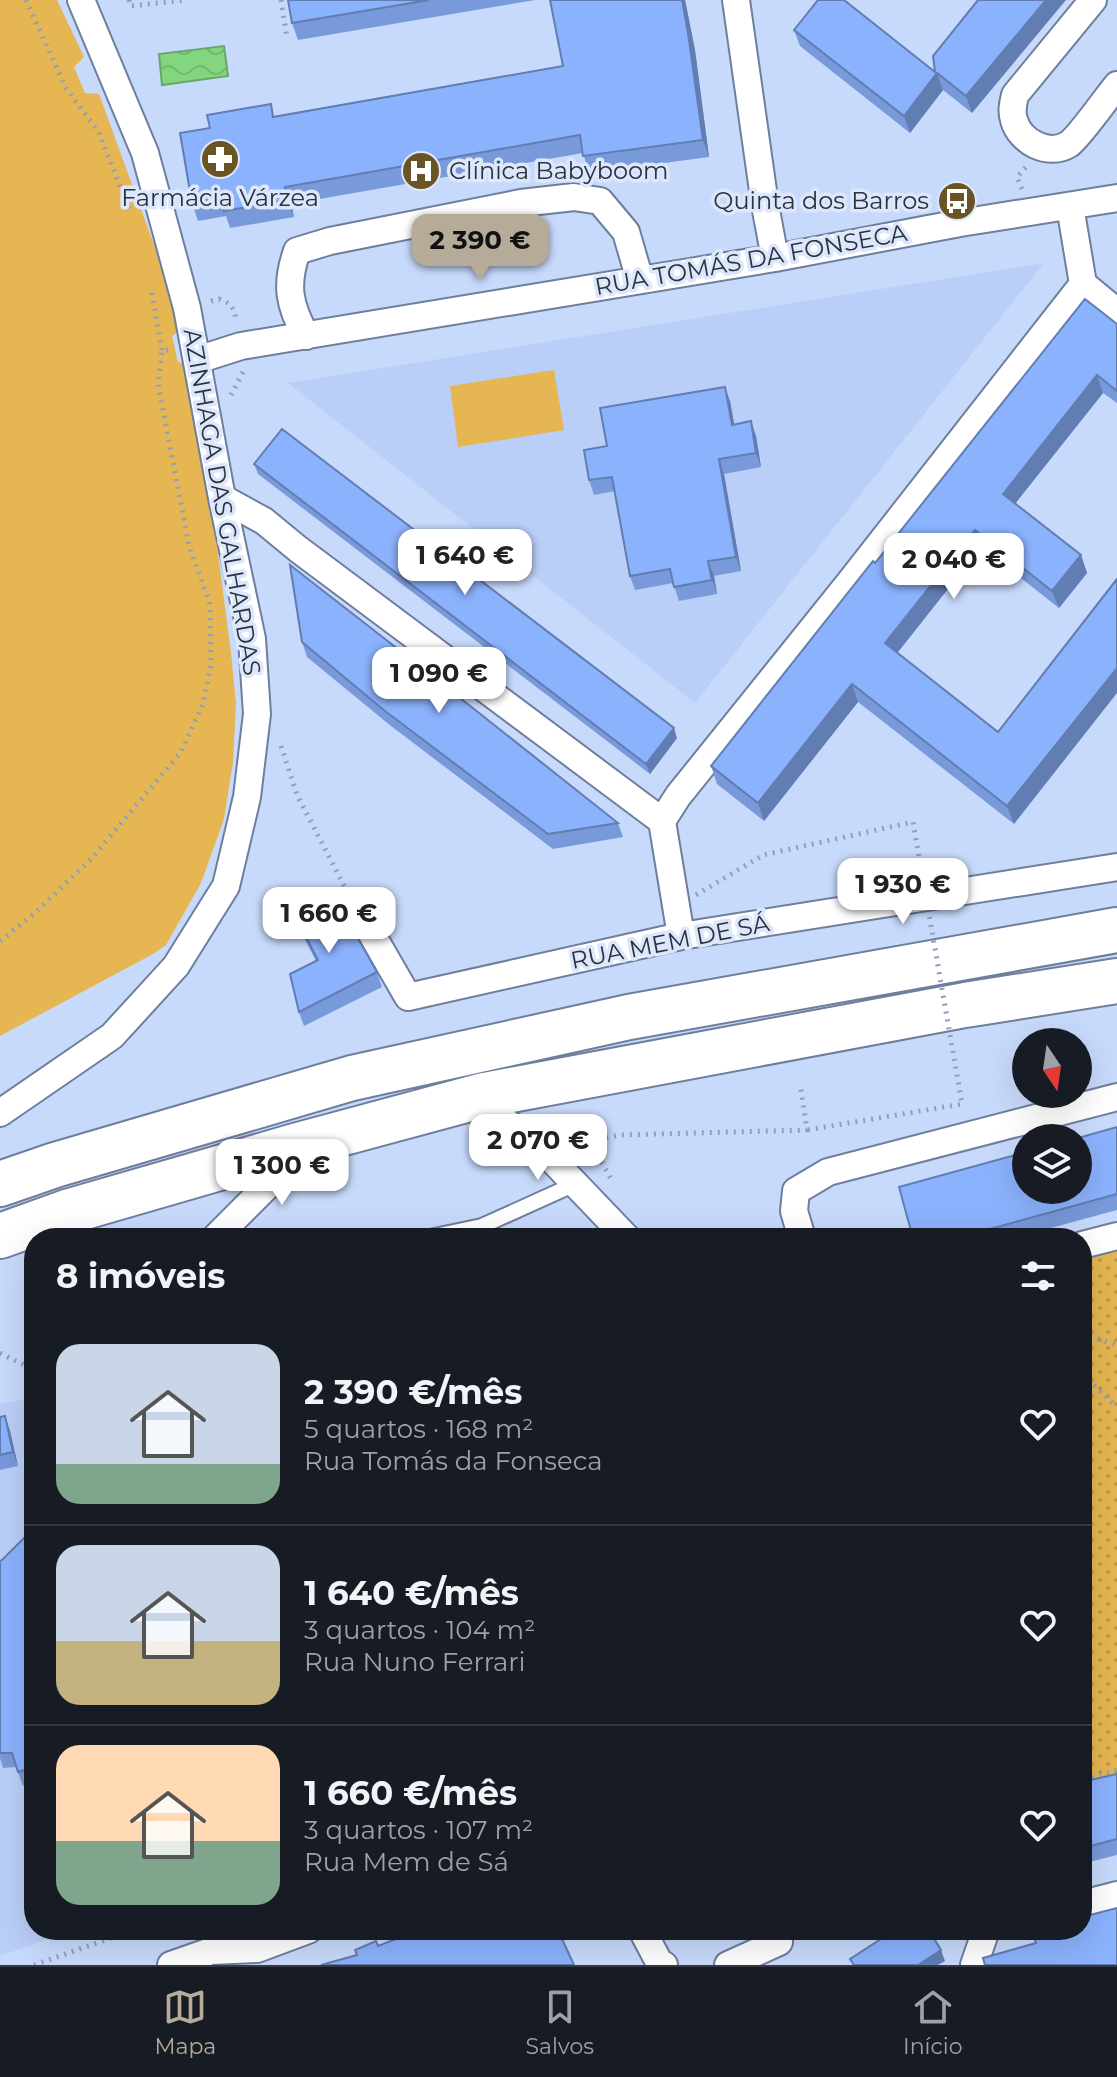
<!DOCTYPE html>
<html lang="pt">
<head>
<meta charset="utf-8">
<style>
	body { margin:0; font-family:Montserrat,sans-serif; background:#20242c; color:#f1f3f6; height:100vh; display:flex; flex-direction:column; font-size:30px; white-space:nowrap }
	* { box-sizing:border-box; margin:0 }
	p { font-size:26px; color:#9ea1a6 }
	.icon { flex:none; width:44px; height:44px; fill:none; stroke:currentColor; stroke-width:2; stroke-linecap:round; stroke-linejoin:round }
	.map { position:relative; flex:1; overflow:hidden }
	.drawer { position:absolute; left:24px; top:1228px; width:1068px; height:712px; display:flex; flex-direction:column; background:#171b24; border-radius:32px; box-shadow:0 8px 32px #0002 }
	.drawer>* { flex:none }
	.needle { width:52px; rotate:167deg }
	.buttons { position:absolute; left:1012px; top:1028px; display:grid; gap:16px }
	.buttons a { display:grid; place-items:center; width:80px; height:80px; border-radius:50%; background:#171b24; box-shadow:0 8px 32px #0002; font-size:40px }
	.price { position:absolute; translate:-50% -68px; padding:0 18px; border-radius:16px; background:#fff; color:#222; font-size:26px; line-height:52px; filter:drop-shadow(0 2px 4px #0008) }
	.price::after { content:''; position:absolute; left:50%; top:48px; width:24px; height:18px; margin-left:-12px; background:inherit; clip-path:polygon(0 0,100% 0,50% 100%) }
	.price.active { background:#b5ab98; color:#111 }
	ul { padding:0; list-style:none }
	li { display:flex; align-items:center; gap:24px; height:200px; padding:0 32px }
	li+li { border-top:2px solid #363941 }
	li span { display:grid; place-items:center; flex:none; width:224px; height:160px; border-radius:24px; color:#555 }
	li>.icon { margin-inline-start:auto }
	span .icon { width:96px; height:96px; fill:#fffc; stroke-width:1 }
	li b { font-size:34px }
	h2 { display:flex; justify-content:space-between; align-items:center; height:96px; padding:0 32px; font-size:34px }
	.tabs { display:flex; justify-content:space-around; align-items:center; height:112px; border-top:2px solid #363941; background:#171b24; font-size:22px; color:#9ea1a6 }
	.tabs a { display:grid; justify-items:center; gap:4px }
	.tabs .active { color:#b5ab98 }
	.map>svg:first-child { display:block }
	.built { fill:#bacff8 }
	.park { fill:url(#park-dots) }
	.pitch { fill:#e5b652 }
	.water { fill:url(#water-waves); stroke:#68a66b; stroke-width:2 }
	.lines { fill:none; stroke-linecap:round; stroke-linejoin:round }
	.lane-casing { stroke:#6e7e9d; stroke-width:18 }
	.street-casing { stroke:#6e7e9d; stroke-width:30 }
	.highway-casing { stroke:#6e7e9d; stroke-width:48 }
	.path { stroke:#919fba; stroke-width:5; stroke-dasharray:2 6; stroke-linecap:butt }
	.lane { stroke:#fff; stroke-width:14 }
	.street { stroke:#fff; stroke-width:26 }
	.highway { stroke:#fff; stroke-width:44 }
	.path-bridge { stroke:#919fba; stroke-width:5; stroke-dasharray:2 6; stroke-linecap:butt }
	.wall { fill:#7899da }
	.shaded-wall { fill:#617db1 }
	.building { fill:#8bb2fd; stroke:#617db1; stroke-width:2 }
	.labels { text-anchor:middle; stroke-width:7; stroke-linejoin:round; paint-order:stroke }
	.poi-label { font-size:24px; fill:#2b323f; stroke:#dce7fb; text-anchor:start }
	.street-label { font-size:24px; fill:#2b323f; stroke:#dce7fb }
</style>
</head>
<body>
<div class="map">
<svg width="1117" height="1965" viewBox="0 0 1117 1965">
	<defs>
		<pattern id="park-dots" width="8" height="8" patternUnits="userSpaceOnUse" patternTransform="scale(2)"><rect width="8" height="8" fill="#e5b652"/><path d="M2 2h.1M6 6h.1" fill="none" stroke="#ba9545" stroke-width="1.8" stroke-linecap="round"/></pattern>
		<pattern id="water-waves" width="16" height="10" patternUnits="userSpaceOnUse" patternTransform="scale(2)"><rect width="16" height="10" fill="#82d77e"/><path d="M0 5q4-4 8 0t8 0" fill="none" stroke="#70b96e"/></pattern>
	</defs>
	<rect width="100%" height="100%" fill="#c8dafc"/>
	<path class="built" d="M1044,263l-349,440 -407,-320z
		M34,1397v533h40l-74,26v-552z"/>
	<path class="park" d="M1117,1248v528l-35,9v-528z"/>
	<path class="pitch" d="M0,0h57l27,57 -10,10 11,26 14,1 85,233 -12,9 6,26 15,3 38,287 5,52 -3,58 -9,57 -23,64 -35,62 -13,9 -153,82z
		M554,370l10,60 -106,17 -8,-61z"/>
	<path class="water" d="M224,46l4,30 -66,9 -3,-31z"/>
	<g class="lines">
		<g class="lane-casing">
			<path id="lane" d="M425,1238l57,-12 93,-42"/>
		</g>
		<g class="street-casing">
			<path id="street" d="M736,0l29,205 10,53
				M1093,0l-78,95c-2,9 -4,16 -1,25 6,22 35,37 55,24 11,-8 38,-47 48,-59
				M1070,206l13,78 34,28
				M306,336c-17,-31 -21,-51 -9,-85l33,-10 191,-38 53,-6 26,4 26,31 14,48
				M197,360l44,-14 534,-88 185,-35 157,-25
				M222,498l42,23 34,28 364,272
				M363,919l45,78 273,-61 436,-69
				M681,936l-19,-115 16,-25 172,-214 233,-298
				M473,1098l65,47 89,93
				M0,1113l112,-77 64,-70 50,-80 21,-89 10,-83 -5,-75 -30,-141 -35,-190 -42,-155 -64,-153
				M215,1238l88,-88
				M802,1238l-8,-27 2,-20 32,-19 289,-75
				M1082,1245l35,-9
				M1082,1904l35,-9
				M642,1930l17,32 5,3
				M171,1965l40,-14 46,-2 51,-19
				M728,1965l51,-23
				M974,1965l12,-35"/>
		</g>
		<g class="highway-casing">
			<path id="highway" d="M0,1184l55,-19 297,-87 277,-61 488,-87
				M0,1236l67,-24 228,-66 189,-51 481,-90 152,-24"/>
		</g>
		<path class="path" d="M26,0l40,88 33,45 32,81
			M129,0l1,6 56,-6
			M281,0l6,38
			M1022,189l-5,-12 9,-10
			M152,293l10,58
			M211,301l8,-2c11,4 15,8 17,20
			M231,395l12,-23
			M281,746l16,49 53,102
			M0,941l36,-29 55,-53 90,-107 22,-48 8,-39 -1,-61 -21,-58 -31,-162 4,-33 7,-1
			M590,1141l21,38
			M579,1152l11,-11 30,-6 187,-5 -7,-46
			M653,1229l7,9
			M1082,1334l35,11
			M0,1353l34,17
			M1082,1374l35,33
			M1082,1749l8,29 27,-8
			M34,1965l100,-35"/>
		<use href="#lane" class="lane"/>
		<use href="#street" class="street"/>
		<use href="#highway" class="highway"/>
		<path class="path-bridge" d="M696,895l67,-40 150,-33 49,282 -155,26"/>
	</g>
	<path class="wall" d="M288,0h247l-237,40 -6,-17z
		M550,0h135l10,50 14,107 -120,16 -6,-20 -292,51 3,13 -64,11 -4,-12 -28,5 -6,-18 83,-87 288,-50z
		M978,0l-6,113 -29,-23 -33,43 -110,-87 -6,-16 141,42z
		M1117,324v79l-14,-10 -88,111 66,51 6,18 -28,35 -78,-61 -84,106 101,79 16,92 -156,-122 -94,119 -47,-37 -6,-18 164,-203z
		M730,401l4,23 22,12 5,31 -37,7 17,97 -27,5 3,18 -38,7 -6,-18 -38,7 -5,-14 -15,-85 -21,4 -5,-15 18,-34z
		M254,464l423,274 -27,36 -392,-300z
		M302,642l316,181 5,14 -70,12 -162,-123 -84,-69z
		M295,916l82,56 5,15 -78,39 -5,-14 17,-51 -16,-31z
		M1117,1127v83l-103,28h-101z
		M5,1416l5,15 8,35 -18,4v-53z
		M1082,1491l7,30 -7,1z
		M34,1534v248l-11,4 -7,-19 -13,1 -3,-10v-197z
		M1117,1774v81l-28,7 -7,-19z"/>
	<path class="shaded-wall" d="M682,0h3l10,50 14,107 -6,-17z
		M1046,0h20l-94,113 -6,-17z
		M937,73l6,17 -33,43 -6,-17z
		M285,187l6,17 3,13 -7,-17z
		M1097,375l6,18 -94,118 -6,-17z
		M725,387l5,14 7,38 -5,-14z
		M751,421l5,15 5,31 -5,-14z
		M719,459l5,15 17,97 -5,-14z
		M975,530l6,17 -90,114 -6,-18z
		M1081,555l6,18 -28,35 -7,-17z
		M708,561l6,15 3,18 -5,-14z
		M1117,668v25l-103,131 -7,-18z
		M852,684l6,18 -94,119 -6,-18z
		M674,728l3,10 -27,36 -4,-10z
		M5,1416l5,15 8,35 -5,-14z
		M941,1950l4,11 -7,4h-20z"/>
	<path class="building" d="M288,0h141l-137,23z
		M550,0h132l6,33 15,107 -120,16 -3,-21 -295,52 2,13 -63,11 -2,-13 -30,5 -12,-70 30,-5 -3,-13 64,-11 2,13 290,-51z
		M818,0h26l91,72 -2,-16 45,-56h68l-80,96 -29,-23 -33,43 -110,-86z
		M1085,299l32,25v67l-20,-16 -94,119 78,61 -29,36 -77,-61 -90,113 113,89 119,-153v89l-110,138 -155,-122 -94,119 -47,-37 162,-205 2,2z
		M725,387l7,38 19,-4 5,32 -37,6 17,98 -28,4 4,19 -38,7 -4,-18 -40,7 -18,-99 -23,3 -5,-30 23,-4 -7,-38z
		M282,429l392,299 -28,36 -392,-300z
		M290,565l131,102 197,156 -70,11 -163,-123 -83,-69z
		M337,895l7,18 33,59 -78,40 -9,-38 28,-14 -23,-44z
		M1117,1127v67l-160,44h-44l-14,-51 127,-35v38h52v-52z
		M5,1416l8,36 -13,3v-38z
		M1082,1491l5,25 -5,1z
		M30,1532l4,2v233l-16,5 -6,-19h-12v-192l2,-1z
		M1117,1774v65l-34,9 -1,-5v-61z
		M1117,1908v57h-132l-2,-7 53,-15 -4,-13h50v-13z
		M419,1930h139l16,35h-253l36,-10 -2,-5 21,-9 2,5z
		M895,1930h34l12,20 -23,15h-64l-4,-6z"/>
	<defs>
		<g id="pharmacy-disc" transform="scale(2)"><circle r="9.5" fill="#6b5424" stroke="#dce7fb"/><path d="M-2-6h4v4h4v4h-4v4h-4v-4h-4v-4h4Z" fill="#fff"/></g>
		<g id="hospital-disc" transform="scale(2)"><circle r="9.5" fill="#6b5424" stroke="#dce7fb"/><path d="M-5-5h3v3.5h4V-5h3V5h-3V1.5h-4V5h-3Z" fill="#fff"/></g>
		<g id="bus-disc" transform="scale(2)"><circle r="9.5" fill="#6b5424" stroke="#dce7fb"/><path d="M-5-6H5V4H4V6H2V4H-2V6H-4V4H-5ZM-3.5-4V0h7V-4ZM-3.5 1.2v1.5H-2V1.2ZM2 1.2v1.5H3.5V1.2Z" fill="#fff"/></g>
	</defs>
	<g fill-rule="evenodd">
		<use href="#pharmacy-disc" x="220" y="159"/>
		<use href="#hospital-disc" x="421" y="171"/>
		<use href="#bus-disc" x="957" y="201"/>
	</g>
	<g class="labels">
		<g class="poi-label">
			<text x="449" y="179">Clínica Babyboom</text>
			<text x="220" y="206" text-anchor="middle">Farmácia Várzea</text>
			<text x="929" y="209" text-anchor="end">Quinta dos Barros</text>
		</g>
		<g class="street-label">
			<text transform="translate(751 260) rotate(-10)" y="8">RUA TOMÁS DA FONSECA</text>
			<text transform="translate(222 502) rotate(80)" y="8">AZINHAGA DAS GALHARDAS</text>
			<text transform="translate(670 942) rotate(-11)" y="8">RUA MEM DE SÁ</text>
		</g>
	</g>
</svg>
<div class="buttons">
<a><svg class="needle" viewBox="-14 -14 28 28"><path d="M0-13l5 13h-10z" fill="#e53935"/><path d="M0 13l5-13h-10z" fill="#9ea1a6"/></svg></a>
<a><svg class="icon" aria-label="layers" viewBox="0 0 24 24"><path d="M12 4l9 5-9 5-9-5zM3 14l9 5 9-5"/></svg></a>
</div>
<b class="price active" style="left:480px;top:282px">2 390 €</b>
<b class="price" style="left:465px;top:597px">1 640 €</b>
<b class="price" style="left:954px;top:601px">2 040 €</b>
<b class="price" style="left:439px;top:715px">1 090 €</b>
<b class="price" style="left:903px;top:926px">1 930 €</b>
<b class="price" style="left:329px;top:955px">1 660 €</b>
<b class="price" style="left:538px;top:1182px">2 070 €</b>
<b class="price" style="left:282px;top:1207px">1 300 €</b>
<section class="drawer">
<h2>8 imóveis<svg class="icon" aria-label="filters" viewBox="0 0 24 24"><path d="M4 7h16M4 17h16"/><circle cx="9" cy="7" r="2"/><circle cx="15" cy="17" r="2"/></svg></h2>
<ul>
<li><span style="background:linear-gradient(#c9d6e8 75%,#7fa58c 0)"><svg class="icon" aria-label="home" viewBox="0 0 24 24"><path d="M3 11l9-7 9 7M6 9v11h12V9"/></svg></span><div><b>2 390 €/mês</b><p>5 quartos · 168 m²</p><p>Rua Tomás da Fonseca</p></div><svg class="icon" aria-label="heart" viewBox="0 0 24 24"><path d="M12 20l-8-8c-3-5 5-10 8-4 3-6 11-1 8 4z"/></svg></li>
<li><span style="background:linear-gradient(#c9d6e8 60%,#c2b280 0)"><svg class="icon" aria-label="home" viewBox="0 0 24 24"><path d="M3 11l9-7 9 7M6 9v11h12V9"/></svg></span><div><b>1 640 €/mês</b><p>3 quartos · 104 m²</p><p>Rua Nuno Ferrari</p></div><svg class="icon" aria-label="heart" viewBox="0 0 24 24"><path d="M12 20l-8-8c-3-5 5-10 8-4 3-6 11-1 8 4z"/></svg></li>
<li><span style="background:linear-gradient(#ffd9b3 60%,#7fa58c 0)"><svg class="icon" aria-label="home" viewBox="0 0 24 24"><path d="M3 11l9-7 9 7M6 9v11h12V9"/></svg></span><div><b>1 660 €/mês</b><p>3 quartos · 107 m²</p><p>Rua Mem de Sá</p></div><svg class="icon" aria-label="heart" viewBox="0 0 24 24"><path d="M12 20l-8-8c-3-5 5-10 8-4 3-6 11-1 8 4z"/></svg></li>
</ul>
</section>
</div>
<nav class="tabs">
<a class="active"><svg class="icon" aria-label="map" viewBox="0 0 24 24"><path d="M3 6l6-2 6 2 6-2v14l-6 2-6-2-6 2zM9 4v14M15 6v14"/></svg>Mapa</a>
<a><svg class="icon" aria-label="saved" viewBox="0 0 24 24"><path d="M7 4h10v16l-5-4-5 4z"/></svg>Salvos</a>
<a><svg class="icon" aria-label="home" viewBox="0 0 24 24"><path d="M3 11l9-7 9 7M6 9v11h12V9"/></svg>Início</a>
</nav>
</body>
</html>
